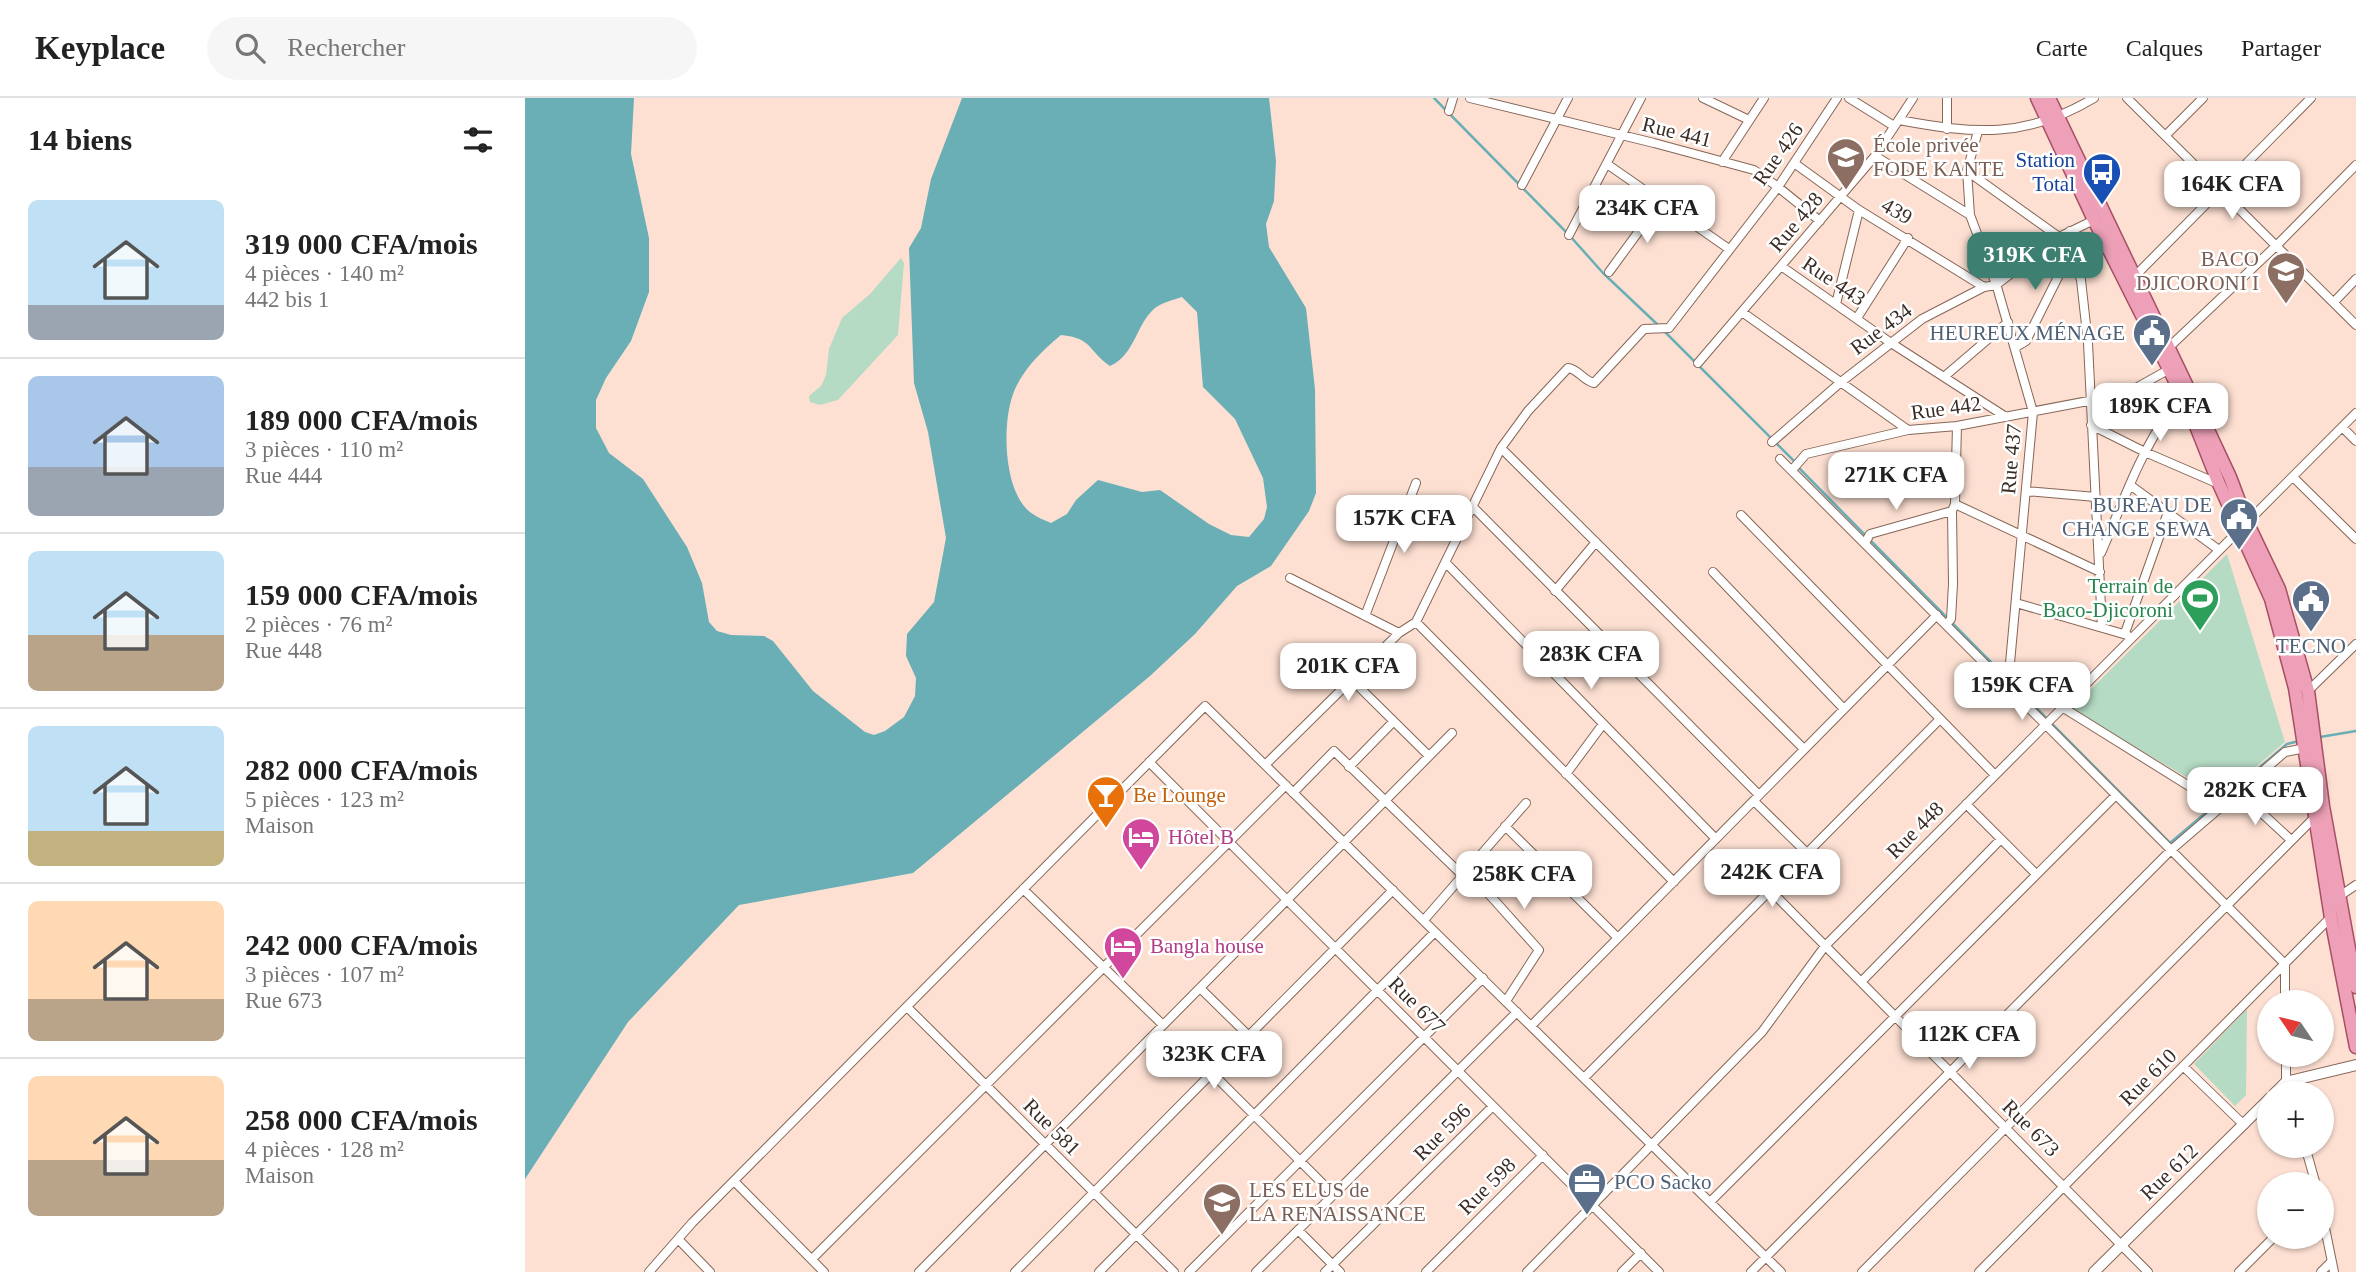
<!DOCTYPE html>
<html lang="fr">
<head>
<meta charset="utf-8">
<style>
	body { margin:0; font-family:"Times New Roman",serif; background:#f6f6f6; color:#222; height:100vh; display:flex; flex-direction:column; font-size:26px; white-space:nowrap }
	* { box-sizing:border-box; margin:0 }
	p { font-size:23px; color:#767676 }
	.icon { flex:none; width:38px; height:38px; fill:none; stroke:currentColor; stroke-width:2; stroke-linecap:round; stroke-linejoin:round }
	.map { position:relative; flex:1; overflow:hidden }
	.drawer { display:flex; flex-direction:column; background:#fff; width:525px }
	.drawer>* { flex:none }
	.needle { width:46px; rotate:305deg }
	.fabs { position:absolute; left:1732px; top:892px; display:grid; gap:14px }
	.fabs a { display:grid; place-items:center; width:77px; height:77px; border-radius:50%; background:#fff; box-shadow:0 2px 5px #0004; font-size:35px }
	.price { position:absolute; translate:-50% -60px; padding:0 16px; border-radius:14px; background:#fff; color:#222; font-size:23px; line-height:46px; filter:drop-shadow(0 2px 4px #0008) }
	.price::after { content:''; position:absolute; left:50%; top:42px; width:21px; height:16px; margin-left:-10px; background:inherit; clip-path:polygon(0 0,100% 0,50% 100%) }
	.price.on { background:#3d8072; color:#fff }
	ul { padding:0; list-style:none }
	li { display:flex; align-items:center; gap:21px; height:175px; padding:0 28px }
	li+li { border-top:2px solid #e0e0e0 }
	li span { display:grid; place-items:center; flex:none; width:196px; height:140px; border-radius:10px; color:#555 }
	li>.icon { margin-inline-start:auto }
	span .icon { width:84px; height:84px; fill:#fffc; stroke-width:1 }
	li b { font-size:30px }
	h2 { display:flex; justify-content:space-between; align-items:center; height:84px; padding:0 28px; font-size:30px }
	header { display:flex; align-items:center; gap:42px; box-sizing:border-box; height:98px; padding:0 35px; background:#fff; border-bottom:2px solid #e0e0e0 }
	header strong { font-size:33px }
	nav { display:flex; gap:38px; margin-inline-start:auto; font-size:24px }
	.search { width:490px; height:63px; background:#f6f6f6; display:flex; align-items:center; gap:18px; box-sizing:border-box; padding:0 24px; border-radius:38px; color:#767676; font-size:26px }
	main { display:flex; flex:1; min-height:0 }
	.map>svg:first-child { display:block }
	.green { fill:#b5dbc4 }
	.water { fill:#6aaeb6; fill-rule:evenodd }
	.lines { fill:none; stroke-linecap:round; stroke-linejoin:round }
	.stream { stroke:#6aaeb6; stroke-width:2.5 }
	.minor-casing { stroke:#866657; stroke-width:10 }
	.tertiary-casing { stroke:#866657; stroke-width:12 }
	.primary-casing { stroke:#a74f65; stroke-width:15 }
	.minor { stroke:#fff; stroke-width:8 }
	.tertiary { stroke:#fff; stroke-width:10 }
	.primary { stroke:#eda0b7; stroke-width:12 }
	.labels { text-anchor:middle; stroke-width:5; stroke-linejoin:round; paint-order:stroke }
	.street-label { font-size:21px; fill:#3b2d26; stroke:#fff }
	.education-label { font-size:21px; fill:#785e54; stroke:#fff; text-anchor:start }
	.transit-label { font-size:21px; fill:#164399; stroke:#fff; text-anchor:end }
	.service-label { font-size:21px; fill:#4e5e75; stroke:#fff; text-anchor:end }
	.leisure-label { font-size:21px; fill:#27864d; stroke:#fff; text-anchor:end }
	.food-label { font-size:21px; fill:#c56008; stroke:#fff; text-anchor:start }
	.hotel-label { font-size:21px; fill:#b23c85; stroke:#fff; text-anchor:start }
</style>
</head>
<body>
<header>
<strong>Keyplace</strong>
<div class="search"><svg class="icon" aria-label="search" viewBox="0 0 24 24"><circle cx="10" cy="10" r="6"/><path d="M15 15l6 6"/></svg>Rechercher</div>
<nav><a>Carte</a><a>Calques</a><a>Partager</a></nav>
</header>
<main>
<section class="drawer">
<h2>14 biens<svg class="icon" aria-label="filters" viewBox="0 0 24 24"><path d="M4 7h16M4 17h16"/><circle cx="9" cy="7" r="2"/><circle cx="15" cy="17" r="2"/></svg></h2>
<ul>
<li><span style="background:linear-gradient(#bfe0f5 75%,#9aa5b1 0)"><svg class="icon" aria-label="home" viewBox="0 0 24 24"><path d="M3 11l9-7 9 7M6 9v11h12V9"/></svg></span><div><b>319 000 CFA/mois</b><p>4 pièces · 140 m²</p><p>442 bis 1</p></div></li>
<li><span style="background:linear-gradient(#a9c7e8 65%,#9aa5b1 0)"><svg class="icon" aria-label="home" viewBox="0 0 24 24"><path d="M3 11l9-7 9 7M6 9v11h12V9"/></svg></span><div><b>189 000 CFA/mois</b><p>3 pièces · 110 m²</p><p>Rue 444</p></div></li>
<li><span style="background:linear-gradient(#bfe0f5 60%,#b9a48a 0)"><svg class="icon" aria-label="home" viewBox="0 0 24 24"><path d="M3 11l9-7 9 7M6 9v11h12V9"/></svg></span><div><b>159 000 CFA/mois</b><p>2 pièces · 76 m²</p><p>Rue 448</p></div></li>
<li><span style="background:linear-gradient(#bfe0f5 75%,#c2b280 0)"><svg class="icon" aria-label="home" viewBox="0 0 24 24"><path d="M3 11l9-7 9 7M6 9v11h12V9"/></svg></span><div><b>282 000 CFA/mois</b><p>5 pièces · 123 m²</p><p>Maison</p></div></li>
<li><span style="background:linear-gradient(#ffd9b3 70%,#b9a48a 0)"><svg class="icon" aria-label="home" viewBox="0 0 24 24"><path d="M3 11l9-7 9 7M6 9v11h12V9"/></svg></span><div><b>242 000 CFA/mois</b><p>3 pièces · 107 m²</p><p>Rue 673</p></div></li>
<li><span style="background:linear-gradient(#ffd9b3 60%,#b9a48a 0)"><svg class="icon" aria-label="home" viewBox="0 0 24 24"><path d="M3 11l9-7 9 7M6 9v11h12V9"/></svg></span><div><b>258 000 CFA/mois</b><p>4 pièces · 128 m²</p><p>Maison</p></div></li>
</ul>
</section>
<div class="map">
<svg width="1831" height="1174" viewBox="0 0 1831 1174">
	<rect width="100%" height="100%" fill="#fde0d2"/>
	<path class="green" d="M376,160l3,5 -6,72 -60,65 -18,5 -10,-3 -1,-6 12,-10 5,-11 3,-26 13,-31 28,-24z
		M1702,456l58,188 -65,55 -149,-88z
		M1722,911l-1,86 -11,11 -41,-42z"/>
	<path class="water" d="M0,0h109l-3,56 18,84v54l-18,49 -25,37 -10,22v28l13,25 34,26 44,68 15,36 7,39 8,9 14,4 33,1 9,5 40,50 52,41 9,3 11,-4 19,-14 11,-21 1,-18 -10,-22 1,-22 27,-32 12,-64 -18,-106 -14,-49 -5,-135 12,-20 10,-49 31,-81h307l7,63 -2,40 -8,23 3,23 37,61 9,81 1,104 -7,18 -38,55 -34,20 -42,48 -45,42 -237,197 -174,32 -111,117 -103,157zM657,199l15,15 6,75 32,32 28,59 4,29 -3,12 -15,18 -18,-2 -22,-11 -49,-34 -18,2 -44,-12 -22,20 -9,14 -16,9c-10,-4 -21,-9 -27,-17 -21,-26 -22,-88 -9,-117 10,-22 28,-39 46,-54 32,3 27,16 49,31 25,-11 26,-42 45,-58 8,-6 18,-8 27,-11z"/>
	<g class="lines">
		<path class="stream" d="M909,0l136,138 33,37 55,52
			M1138,232l131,131
			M1274,370l66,67
			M1345,442l300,303 117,-99 12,-3
			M1795,639l36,-6"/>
		<g class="minor-casing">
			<path id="minor" d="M945,0l184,45 100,27 24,17 42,34
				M1178,0l46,22
				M1324,0l45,28
				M1602,0l229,227
				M924,13l4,-13
				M1374,22c75,14 127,19 195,-22
				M1422,31v-31
				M1453,33l-11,40 3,44 27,72 36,125 -24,262 -5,9
				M1641,37l37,-37
				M1350,58l95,59
				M1197,64l42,-64
				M1269,65l65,47 125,77
				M1082,66l122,85
				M1442,73l92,66
				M997,87l46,-87
				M1044,137l72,-137
				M1544,148l12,34 7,63 14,284
				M1256,168l110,77 115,74
				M1084,174l52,-71
				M1610,178l176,-178
				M1809,204l22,-23
				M1311,206l23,-94
				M1217,214l166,118
				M1332,220l51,-80
				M1491,249l10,-6 41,-82 3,-28
				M1640,253l112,-106 79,-80
				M1173,265l177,-207 38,-58
				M1420,278l63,-54
				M1566,327l54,27 74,32
				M1817,329l14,14
				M1247,344l69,-60 81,-63 62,-32 12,-2 63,-48 35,-17
				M976,350l303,301
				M1255,361l505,505v39
				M1267,372l14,-16 102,-24 49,-4 168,-32 43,-24
				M1768,379l63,62
				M1605,387l89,65
				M1501,393l70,6
				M1430,406l145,68
				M949,410l285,287
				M1216,417l254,260
				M1340,445l5,-9 82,-23
				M1576,455c21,-48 38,-99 69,-142h20
				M921,465l270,276
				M1188,474l131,137
				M765,480l109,55
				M1030,493l41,-49
				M1491,505l111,32
				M840,518l51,-133
				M891,524l258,260
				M1421,527l5,-6 2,-35 -1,-73 3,-7 2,-78
				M1600,535l43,-121
				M827,582l77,76
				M1783,593l48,-47
				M1537,609l151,94
				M624,664l510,510
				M740,667l134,-132 17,-11 85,-174 27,-37 40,-43c10,1 16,13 26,15l50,-54 25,-1 109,-141 59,-89
				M824,669l44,-45
				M1041,676l37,-50
				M1714,694l52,48
				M768,695l41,-42 128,124
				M1229,703l53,52
				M1441,706l70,70
				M980,728l113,112
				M498,791l140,136
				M1245,792l378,382
				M962,794l52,58 -33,51
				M1813,799l18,-12
				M899,822l102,-117
				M1336,884l140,-143
				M675,890l49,48
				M382,909l267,265
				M1006,928l406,-411
				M1761,957v27l3,12
				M1658,968l61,59
				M687,975l122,122
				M1059,980l356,-359
				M1780,1048l11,39
				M209,1083l90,91
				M1185,1104l406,-407
				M1797,1115l12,59
				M773,1132l42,42
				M154,1142l31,32
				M287,1161l474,-474
				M124,1174l43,-49 513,-517 576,566
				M394,1174l533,-539
				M490,1174l378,-382
				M574,1174l336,-340
				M664,1174l294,-294
				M731,1174l261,-260
				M800,1174l168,-166
				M901,1174l117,-117
				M1002,1174l235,-240 63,-86 531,-533
				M1097,1174l19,-19
				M1226,1174l420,-422 114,-98 20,-4
				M1337,1174l454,-456
				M1454,1174l353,-356
				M1714,1174l35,-35
				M1796,1174l10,-10"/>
		</g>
		<g class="tertiary-casing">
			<path id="tertiary" d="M1749,996l12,-12 70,-17
				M1569,1174l176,-174"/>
		</g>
		<g class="primary-casing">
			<path id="primary" d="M1512,0l57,122 96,191 29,73 52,115 24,89 36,230 25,129
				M1524,0l159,332 22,47 17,45 32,67 29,102 15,115 33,181"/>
		</g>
		<use href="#minor" class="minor"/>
		<use href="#tertiary" class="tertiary"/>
		<use href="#primary" class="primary"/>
	</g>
	<defs>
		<g id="school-pin" transform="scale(2.0125)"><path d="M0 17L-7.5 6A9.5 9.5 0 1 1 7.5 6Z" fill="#8d6e63" stroke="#fff"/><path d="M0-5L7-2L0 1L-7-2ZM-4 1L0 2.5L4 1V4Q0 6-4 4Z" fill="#fff"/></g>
		<g id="bus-pin" transform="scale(2.0125)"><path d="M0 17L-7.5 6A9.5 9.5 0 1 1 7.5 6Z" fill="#1a4fb4" stroke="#fff"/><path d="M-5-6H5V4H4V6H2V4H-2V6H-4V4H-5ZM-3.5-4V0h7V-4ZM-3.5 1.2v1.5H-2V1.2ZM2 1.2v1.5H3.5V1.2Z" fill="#fff"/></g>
		<g id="civic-pin" transform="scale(2.0125)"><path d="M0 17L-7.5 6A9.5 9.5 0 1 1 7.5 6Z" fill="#5c6f8a" stroke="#fff"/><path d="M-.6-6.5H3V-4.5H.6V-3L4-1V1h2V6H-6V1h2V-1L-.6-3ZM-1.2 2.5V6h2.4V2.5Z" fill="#fff"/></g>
		<g id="stadium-pin" transform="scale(2.0125)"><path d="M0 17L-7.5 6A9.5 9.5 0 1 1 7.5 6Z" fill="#2e9e5b" stroke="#fff"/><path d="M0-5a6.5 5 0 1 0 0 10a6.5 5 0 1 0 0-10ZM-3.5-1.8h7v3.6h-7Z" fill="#fff"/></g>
		<g id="bar-pin" transform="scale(2.0125)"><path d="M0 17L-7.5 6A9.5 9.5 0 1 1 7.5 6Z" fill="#e8710a" stroke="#fff"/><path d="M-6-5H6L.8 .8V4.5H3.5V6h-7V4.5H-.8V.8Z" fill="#fff"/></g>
		<g id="hotel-pin" transform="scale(2.0125)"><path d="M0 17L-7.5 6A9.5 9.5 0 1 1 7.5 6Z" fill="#d1479c" stroke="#fff"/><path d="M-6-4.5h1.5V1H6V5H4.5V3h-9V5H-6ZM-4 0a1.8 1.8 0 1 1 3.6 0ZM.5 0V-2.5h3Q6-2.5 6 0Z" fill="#fff"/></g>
		<g id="office-pin" transform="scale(2.0125)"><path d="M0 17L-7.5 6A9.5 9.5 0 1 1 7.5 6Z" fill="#5c6f8a" stroke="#fff"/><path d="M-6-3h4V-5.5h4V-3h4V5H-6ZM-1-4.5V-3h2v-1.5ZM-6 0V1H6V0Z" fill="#fff"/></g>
	</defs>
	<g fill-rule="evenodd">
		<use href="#school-pin" x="1321" y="59"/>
		<use href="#bus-pin" x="1577" y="74"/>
		<use href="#school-pin" x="1761" y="173"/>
		<use href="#civic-pin" x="1627" y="235"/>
		<use href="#civic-pin" x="1714" y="419"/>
		<use href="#stadium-pin" x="1675" y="500"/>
		<use href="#civic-pin" x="1786" y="501"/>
		<use href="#bar-pin" x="581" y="697"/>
		<use href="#hotel-pin" x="616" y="739"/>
		<use href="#hotel-pin" x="598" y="848"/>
		<use href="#office-pin" x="1062" y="1084"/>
		<use href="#school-pin" x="697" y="1104"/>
	</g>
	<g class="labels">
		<g class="street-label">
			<text transform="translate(1152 34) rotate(14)" y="7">Rue 441</text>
			<text transform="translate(1253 56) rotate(-55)" y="7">Rue 426</text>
			<text transform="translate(1372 113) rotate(30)" y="7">439</text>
			<text transform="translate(1271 124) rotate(-50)" y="7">Rue 428</text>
			<text transform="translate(1309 183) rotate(34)" y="7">Rue 443</text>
			<text transform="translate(1356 231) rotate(-37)" y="7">Rue 434</text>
			<text transform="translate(1421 310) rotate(-8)" y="7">Rue 442</text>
			<text transform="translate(1486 361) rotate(-85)" y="7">Rue 437</text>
			<text transform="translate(1390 732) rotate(-45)" y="7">Rue 448</text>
			<text transform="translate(892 907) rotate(45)" y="7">Rue 677</text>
			<text transform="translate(1623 979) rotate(-45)" y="7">Rue 610</text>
			<text transform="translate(527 1029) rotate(45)" y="7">Rue 581</text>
			<text transform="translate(1506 1030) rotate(45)" y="7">Rue 673</text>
			<text transform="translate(917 1034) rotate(-45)" y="7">Rue 596</text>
			<text transform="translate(1644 1074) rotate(-44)" y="7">Rue 612</text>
			<text transform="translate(962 1088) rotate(-45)" y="7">Rue 598</text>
		</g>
		<g class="education-label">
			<text x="1348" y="54">École privée<tspan x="1348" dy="24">FODE KANTE</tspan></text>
			<text x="1734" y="168" text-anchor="end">BACO<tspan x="1734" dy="24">DJICORONI I</tspan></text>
			<text x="724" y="1099">LES ELUS de<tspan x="724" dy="24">LA RENAISSANCE</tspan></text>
		</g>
		<g class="transit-label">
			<text x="1550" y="69">Station<tspan x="1550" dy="24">Total</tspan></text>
		</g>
		<g class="service-label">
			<text x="1600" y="242">HEUREUX MÉNAGE</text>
			<text x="1687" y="414">BUREAU DE<tspan x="1687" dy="24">CHANGE SEWA</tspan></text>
			<text x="1786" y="555" text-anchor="middle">TECNO</text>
			<text x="1089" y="1091" text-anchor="start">PCO Sacko</text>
		</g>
		<g class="leisure-label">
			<text x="1648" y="495">Terrain de<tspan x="1648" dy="24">Baco-Djicoroni</tspan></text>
		</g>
		<g class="food-label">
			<text x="608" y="704">Be Lounge</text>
		</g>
		<g class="hotel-label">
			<text x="643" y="746">Hôtel B</text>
			<text x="625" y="855">Bangla house</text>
		</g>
	</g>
</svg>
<div class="fabs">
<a><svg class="needle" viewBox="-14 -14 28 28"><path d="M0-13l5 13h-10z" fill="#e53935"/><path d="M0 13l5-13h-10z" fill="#767676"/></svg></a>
<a>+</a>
<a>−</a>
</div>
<b class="price" style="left:1707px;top:123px">164K CFA</b>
<b class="price" style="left:1122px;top:147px">234K CFA</b>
<b class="price on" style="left:1510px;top:194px">319K CFA</b>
<b class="price" style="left:1635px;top:345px">189K CFA</b>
<b class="price" style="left:1371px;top:414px">271K CFA</b>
<b class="price" style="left:879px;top:457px">157K CFA</b>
<b class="price" style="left:1066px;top:593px">283K CFA</b>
<b class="price" style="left:823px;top:605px">201K CFA</b>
<b class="price" style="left:1497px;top:624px">159K CFA</b>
<b class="price" style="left:1730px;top:729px">282K CFA</b>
<b class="price" style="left:1247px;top:811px">242K CFA</b>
<b class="price" style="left:999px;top:813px">258K CFA</b>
<b class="price" style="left:1444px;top:973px">112K CFA</b>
<b class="price" style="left:689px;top:993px">323K CFA</b>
</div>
</main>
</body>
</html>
